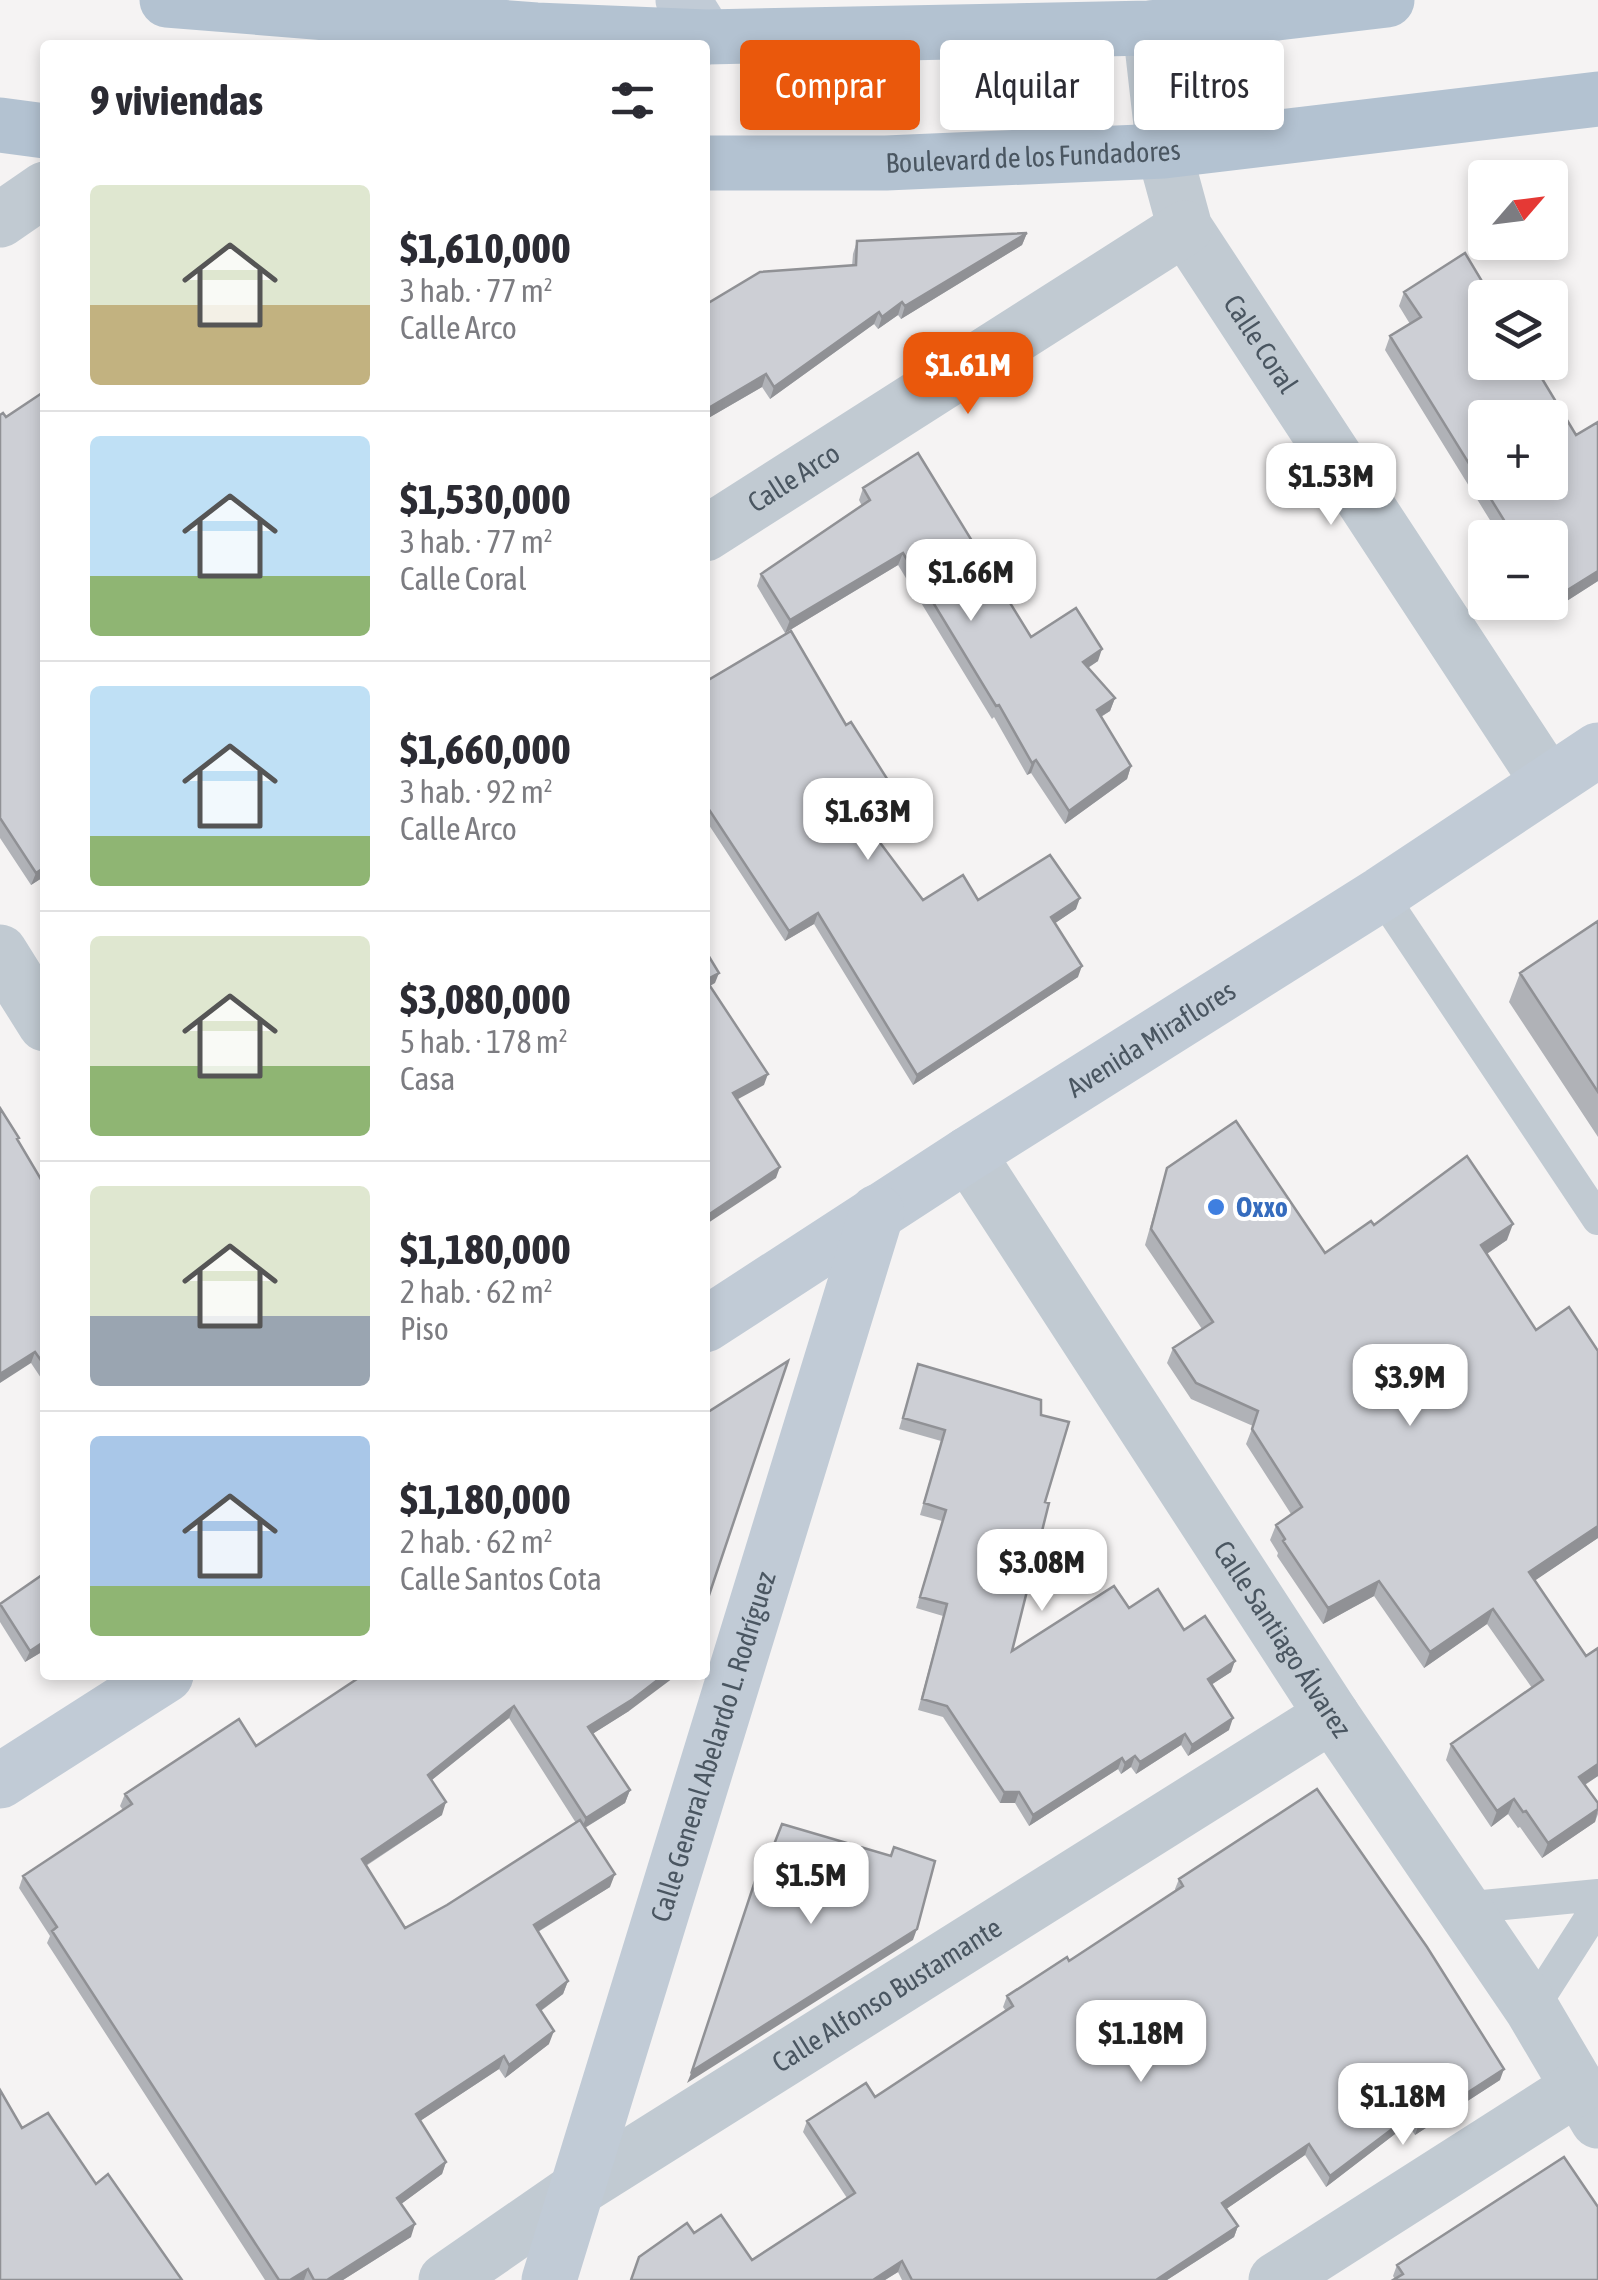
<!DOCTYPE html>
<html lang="es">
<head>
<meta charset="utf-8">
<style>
	body { margin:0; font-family:"Asap Condensed",sans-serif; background:#f7f7f7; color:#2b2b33; height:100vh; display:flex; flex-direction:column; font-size:38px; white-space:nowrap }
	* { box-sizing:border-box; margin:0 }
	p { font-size:32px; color:#7c7c81 }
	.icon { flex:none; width:55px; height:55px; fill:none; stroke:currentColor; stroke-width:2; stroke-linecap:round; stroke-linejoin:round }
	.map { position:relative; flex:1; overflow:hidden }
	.sheet { position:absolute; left:40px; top:40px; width:670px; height:1640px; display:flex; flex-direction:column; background:#fff; border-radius:10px; box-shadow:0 5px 15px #0003 }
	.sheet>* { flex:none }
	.banner { position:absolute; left:740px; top:40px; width:708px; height:90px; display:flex; gap:20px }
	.needle { width:65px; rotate:62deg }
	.tools { position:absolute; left:1468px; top:160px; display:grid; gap:20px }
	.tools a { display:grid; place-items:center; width:100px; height:100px; border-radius:10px; background:#fff; box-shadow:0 5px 15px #0003; font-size:50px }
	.price { position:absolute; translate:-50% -85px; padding:0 22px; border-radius:20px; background:#fff; color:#222; font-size:32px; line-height:65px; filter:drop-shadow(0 2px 5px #0008) }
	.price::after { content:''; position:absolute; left:50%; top:60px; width:30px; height:22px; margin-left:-15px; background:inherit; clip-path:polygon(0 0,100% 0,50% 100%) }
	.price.selected { background:#ea580c; color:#fff }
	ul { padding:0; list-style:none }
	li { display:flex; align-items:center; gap:30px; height:250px; padding:0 50px }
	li+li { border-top:2px solid #e1e1e2 }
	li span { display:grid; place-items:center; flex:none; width:280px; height:200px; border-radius:10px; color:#555 }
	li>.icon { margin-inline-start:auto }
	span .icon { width:120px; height:120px; fill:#fffc; stroke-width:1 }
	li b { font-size:42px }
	h2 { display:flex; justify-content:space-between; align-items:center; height:120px; padding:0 50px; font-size:42px }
	.pill { padding:0 35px; border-radius:10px; background:#fff; box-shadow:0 5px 15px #0003; font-size:35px; line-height:90px }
	.pill.selected { background:#ea580c; color:#fff }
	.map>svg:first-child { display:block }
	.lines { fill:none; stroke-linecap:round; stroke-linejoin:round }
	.lane { stroke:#c1cad2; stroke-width:32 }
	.street { stroke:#c1cad2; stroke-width:55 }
	.secondary { stroke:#c1cbd6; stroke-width:55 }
	.primary { stroke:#b3c2d1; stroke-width:55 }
	.wall { fill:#b0b2b7; fill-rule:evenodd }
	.shaded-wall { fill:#909195 }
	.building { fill:#cdcfd5; stroke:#909195; stroke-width:2.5; fill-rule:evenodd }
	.shop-dot { fill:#3f7fe0; stroke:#fff; stroke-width:4 }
	.labels { text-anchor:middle; stroke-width:8; stroke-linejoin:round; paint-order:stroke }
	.street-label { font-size:28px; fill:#4a5661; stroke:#fff }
	.shop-label { font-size:28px; font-weight:bold; fill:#366cbe; stroke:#fff; text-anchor:start }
</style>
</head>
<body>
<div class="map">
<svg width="1598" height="2280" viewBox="0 0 1598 2280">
	<rect width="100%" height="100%" fill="#f5f3f3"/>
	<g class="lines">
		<path class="lane" d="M1381,894l217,325
			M1462,1908l136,-13
			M1532,2009l66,-103"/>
		<g class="street">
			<path id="s1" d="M1150,28l14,123 21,77 363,554"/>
			<path d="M0,220l45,-31"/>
			<path id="s2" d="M705,534l480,-306"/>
			<path d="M0,952l45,72"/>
			<path id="s3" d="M968,1154l364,561 200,294 66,112"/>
			<path id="s4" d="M446,2280l130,-90 756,-475"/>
			<path d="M1276,2280l301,-192"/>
		</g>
		<g class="secondary">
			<path d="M683,0l23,37"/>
			<path id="s5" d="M705,1325l263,-171 413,-260 217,-144"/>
			<path d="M0,1781l166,-106"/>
			<path id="s6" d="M549,2280l328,-1068"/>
		</g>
		<g class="primary">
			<path d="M167,0l369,30 170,7 444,-9 237,-28"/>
			<path d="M0,125l45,6"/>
			<path id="s7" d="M705,163h181l278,-12 434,-52"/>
		</g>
	</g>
	<path class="wall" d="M1027,233l-5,12 -121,74 -3,-4 -20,14 -4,-5 -104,75 -8,-12 -57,33 147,-154 1,-12 4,-13z
		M1404,292l194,289 -50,32 -7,-11h9v-64h-49l-116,-188 5,-14 20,-12 -11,-18z
		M0,415l6,2 39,459 -14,9 -31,-47z
		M863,488l168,149 67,24 -10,7 27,30 -5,13 -9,6 30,49 -4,13 -62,45 -34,-51 -4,2 -33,-58 -2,2 -94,-154 -113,68 -28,-47 4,-12 101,-68 -3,-6z
		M705,682l141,43 52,71 -4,11 -17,30 46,63h55l98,9 -21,14 23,54 -165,108 -99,-161 -29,17 -80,-122z
		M1598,921v216l-89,-135 11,-29z
		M0,1108l19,30 -1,3 27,45v198l-14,-21z
		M1167,1168l158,85 49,-28 133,15 -20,14 49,76 62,21v187l-63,42 51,76 12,-8v128l-13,9 13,18v11l-3,8 -53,36 -22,-31 -2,1 -10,-14 -17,13 -45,-67 5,-16 81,-56 -45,-64 -63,44 -50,-72 -51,28 -46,-68 1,-3 -8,-13 6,-15 15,-11 -45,-70 7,-18 -62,-27 -24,-36 6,-15 29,-19 -57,-84z
		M918,1364l127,138 -33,149 117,-43 55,22 47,42 -20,13 18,45 -41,26 -7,-11 -45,29 -5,-7 -10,7 -3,-5 -89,57 -14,-23h-15l-57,-86 -25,-7 25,-94 -27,-8 26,-87 -22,-6 21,-74 -42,-12z
		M45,1573v77l-20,12 -25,-40v-18z
		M363,1675l266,36 -37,23 38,56 -5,13 -40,25 25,59 -72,45 30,49 -5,13 -22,17 8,33 -44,34 -6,-9 -79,52 26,41 -4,12 -41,30 10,33 -68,43h-78l-218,-337 3,-7 -31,-48 4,-12 100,-66 -3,-4 5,-12 131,-48zM509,1718l67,105 -129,82 -42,23 -39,-62 76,-51 -10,-35z
		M1179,1879l321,201 -85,55 -7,-11 -82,63 -21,-32 -79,54 12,17 -4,11 -67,43h-265l-4,-8 -13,8h-254l63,-47 58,27 95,-62 -44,-66 4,-11 68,-24 131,-86 -3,-4 4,-11 62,-35 107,-70 -1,-2z
		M1598,2207l-203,72 -2,-3 4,-11z"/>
	<path class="shaded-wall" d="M1027,233l-5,12 -121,74 4,-13z
		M902,302l-4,13 -20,14 4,-12z
		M879,312l-5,12 -104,75 4,-12z
		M766,374l-4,13 -57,33v-10z
		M903,553l-5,12 -113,68 5,-13z
		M1598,571v10l-50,32 5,-14z
		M1102,649l-4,12 -20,13 5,-12z
		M1115,698l-5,13 -18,11 5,-12z
		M1036,760l-5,13 -4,2 5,-12z
		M1131,766l-4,13 -62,45 4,-13z
		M898,796l-4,11 -22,39 3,-10z
		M45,867v9l-14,9 5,-12z
		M1080,898l-4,11 -28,19 3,-11z
		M818,913l-4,11 -29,17 4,-10z
		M1082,966l-4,11 -165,108 4,-10z
		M719,973l-4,10 -10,6 1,-9z
		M768,1074l-4,11 -35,19 4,-11z
		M780,1167l-4,11 -71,47v-8z
		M1513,1224l-6,16 -31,21 5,-16z
		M35,1352l-4,11 -31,20v-9z
		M1598,1526v12l-74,50 5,-16z
		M1379,1581l-5,15 -51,28 5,-16z
		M1493,1609l-6,15 -63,44 6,-16z
		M45,1641v9l-20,12 5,-11z
		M1235,1661l-4,11 -28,18 5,-11z
		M664,1675h13l-48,36 -46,29 5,-13z
		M514,1706l-5,12 -86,69 5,-12z
		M1233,1718l-4,12 -41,26 4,-11z
		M1185,1734l-4,11 -45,29 4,-12z
		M1135,1756l-4,11 -10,7 4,-11z
		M1122,1758l-4,11 -89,57 4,-11z
		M1598,1764v12l-25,16 6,-15z
		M630,1790l-5,13 -44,27 5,-12z
		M1004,1792h15l-4,11h-15z
		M1514,1799l-6,15 -17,13 6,-16z
		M446,1802l-4,13 -85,56 5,-12z
		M1598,1809l-3,13 -53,36 6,-15z
		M615,1874l-5,13 -81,50 5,-12z
		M917,1929l-4,11 -226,143 5,-12z
		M568,1981l-5,13 -31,23 5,-12z
		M554,2031l-5,13 -44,34 4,-13z
		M504,2056l-5,13 -88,58 5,-13z
		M1504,2069l-4,11 -85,55 4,-11z
		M1412,2114l-4,10 -82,63 4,-11z
		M1309,2144l-4,11 -86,59 3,-11z
		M446,2162l-4,12 -49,36 4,-12z
		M415,2224l-4,13 -68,43h-16z
		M1238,2226l-4,11 -67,43h-12z
		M902,2261l-4,11 -13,8h-12z
		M308,2269l-4,11h-14z"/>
	<path class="building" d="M1027,233l-122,73 -3,-4 -20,15 -3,-5 -105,75 -8,-13 -61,36v-105l55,-33 96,-7 1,-24z
		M1465,253l27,45h-7v64h47l44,73 22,-13v149l-45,28 -3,-4v-57h-35l-125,-202 31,-19 -17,-25zM1485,418h65v64h-65z
		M45,391v476l-9,6 -36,-55v-403l3,-2 3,4z
		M918,453l113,184 45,-29 26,41 -19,13 32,36 -18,12 34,56 -62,45 -33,-51 -4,3 -33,-58 -3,1 -93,-153 -113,67 -29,-46 109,-74 -7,-12z
		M791,631l55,94 5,-3 47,74 -23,40 48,64 40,-25 15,25 72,-45 30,43 -29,19 31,49 -165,109 -99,-162 -29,18 -81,-123 -3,2v-128z
		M1598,921v171l-78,-119z
		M705,950l14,23 -13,7 62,94 -35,19 47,74 -75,50z
		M0,1108l19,30 -2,1 28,47v180l-10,-14 -35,22z
		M1236,1121l89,132 46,-32 3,4 93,-69 46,68 -32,21 55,85 33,-23 29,44v175l-69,46 57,84 12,-8v116l-19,13 19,26v6l-50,34 -22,-32 -3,1 -9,-13 -17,12 -46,-67 92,-64 -50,-71 -63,43 -51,-71 -51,27 -45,-67 2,-2 -9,-14 26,-18 -50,-78 6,-18 -62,-28 -23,-35 40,-26 -62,-93 16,-61z
		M788,1361l-83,246v-193z
		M918,1364l123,36v15l28,7 -24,80 4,1 -37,148 102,-65 15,22 29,-19 26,41 21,-14 30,45 -27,18 25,39 -41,27 -7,-11 -45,28 -5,-6 -10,7 -3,-5 -89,57 -14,-23h-15l-57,-86 -25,-7 25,-95 -27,-7 26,-87 -22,-7 21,-73 -42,-12z
		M45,1573v68l-15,10 -30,-47z
		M363,1675h301l-31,24 -45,28 42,63 -44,28 -72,-112 -86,69 18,27 -84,57 43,69 42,-23 133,-85 35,54 -81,51 34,56 -31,24 17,26 -45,34 -5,-9 -88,58 30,48 -49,36 18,26 -88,56h-13l-6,-11 -18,11h-11l-227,-349 5,-4 -34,-51 109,-72 -7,-10 114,-75 17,27z
		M1317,1789l110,158 77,122 -85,55 -7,-10 -82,62 -21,-32 -87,59 16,23 -82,54h-244l-10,-19 -29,19h-242l8,-23 48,-34 7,10 27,-18 31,45 103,-67 -48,-72 59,-38 9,14 138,-91 -6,-10 60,-39 2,4 114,-75 -4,-7z
		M782,1824l109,32 3,-9 41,14 -18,68 -225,142 75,-226 6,2z
		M0,2090l22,38 26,-15 48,71 12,-10 74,106h-182z
		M1564,2157l34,50v73h-205l10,-6 -6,-9z"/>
	<circle class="shop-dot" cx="1216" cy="1207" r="10"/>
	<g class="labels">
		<g class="street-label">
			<text dy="10" stroke="none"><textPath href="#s7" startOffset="328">Boulevard de los Fundadores</textPath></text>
			<text dy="10" stroke="none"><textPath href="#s1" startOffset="342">Calle Coral</textPath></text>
			<text dy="10" stroke="none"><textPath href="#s2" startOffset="105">Calle Arco</textPath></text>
			<text dy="10" stroke="none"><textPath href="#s5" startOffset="530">Avenida Miraflores</textPath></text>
			<text dy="10" stroke="none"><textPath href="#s3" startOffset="578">Calle Santiago Álvarez</textPath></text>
			<text dy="10" stroke="none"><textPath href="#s6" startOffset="558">Calle General Abelardo L. Rodríguez</textPath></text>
			<text dy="10" stroke="none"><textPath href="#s4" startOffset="525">Calle Alfonso Bustamante</textPath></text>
		</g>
		<g class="shop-label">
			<text x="1236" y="1217">Oxxo</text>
		</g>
	</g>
</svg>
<div class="tools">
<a><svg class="needle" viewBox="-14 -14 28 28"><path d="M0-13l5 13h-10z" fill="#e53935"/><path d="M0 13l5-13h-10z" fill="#7c7c81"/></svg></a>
<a><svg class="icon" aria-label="layers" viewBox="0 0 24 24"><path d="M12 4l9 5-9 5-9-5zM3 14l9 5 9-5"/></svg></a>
<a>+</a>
<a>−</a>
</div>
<b class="price selected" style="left:968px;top:417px">$1.61M</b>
<b class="price" style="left:1331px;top:528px">$1.53M</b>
<b class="price" style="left:971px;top:624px">$1.66M</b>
<b class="price" style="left:868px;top:863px">$1.63M</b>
<b class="price" style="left:1410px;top:1429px">$3.9M</b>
<b class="price" style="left:1042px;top:1614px">$3.08M</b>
<b class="price" style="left:811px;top:1927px">$1.5M</b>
<b class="price" style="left:1141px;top:2085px">$1.18M</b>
<b class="price" style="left:1403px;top:2148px">$1.18M</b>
<div class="banner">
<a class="pill selected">Comprar</a>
<a class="pill">Alquilar</a>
<a class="pill">Filtros</a>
</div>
<section class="sheet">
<h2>9 viviendas<svg class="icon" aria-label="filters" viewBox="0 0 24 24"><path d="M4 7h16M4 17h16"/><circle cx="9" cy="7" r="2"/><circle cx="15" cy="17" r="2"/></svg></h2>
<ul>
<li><span style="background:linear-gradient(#dfe7d0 60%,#c2b280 0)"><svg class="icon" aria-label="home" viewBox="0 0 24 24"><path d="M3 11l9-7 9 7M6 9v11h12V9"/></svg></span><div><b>$1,610,000</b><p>3 hab. · 77 m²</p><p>Calle Arco</p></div></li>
<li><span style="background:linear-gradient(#bfe0f5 70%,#8fb573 0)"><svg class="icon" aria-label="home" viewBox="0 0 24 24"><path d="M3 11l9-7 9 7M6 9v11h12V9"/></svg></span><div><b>$1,530,000</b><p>3 hab. · 77 m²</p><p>Calle Coral</p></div></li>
<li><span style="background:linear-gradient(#bfe0f5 75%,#8fb573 0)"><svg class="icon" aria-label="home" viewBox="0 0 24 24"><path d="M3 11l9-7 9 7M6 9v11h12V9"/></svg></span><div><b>$1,660,000</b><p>3 hab. · 92 m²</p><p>Calle Arco</p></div></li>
<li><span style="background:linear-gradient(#dfe7d0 65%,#8fb573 0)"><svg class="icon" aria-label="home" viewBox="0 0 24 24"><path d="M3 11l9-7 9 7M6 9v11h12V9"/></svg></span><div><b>$3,080,000</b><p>5 hab. · 178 m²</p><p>Casa</p></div></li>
<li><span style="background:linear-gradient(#dfe7d0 65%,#9aa5b1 0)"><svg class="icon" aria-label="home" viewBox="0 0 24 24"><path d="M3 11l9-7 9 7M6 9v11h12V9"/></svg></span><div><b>$1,180,000</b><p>2 hab. · 62 m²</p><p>Piso</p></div></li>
<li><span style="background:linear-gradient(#a9c7e8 75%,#8fb573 0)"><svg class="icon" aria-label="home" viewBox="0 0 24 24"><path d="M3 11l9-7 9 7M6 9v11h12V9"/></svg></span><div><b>$1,180,000</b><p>2 hab. · 62 m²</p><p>Calle Santos Cota</p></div></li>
</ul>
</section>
</div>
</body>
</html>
